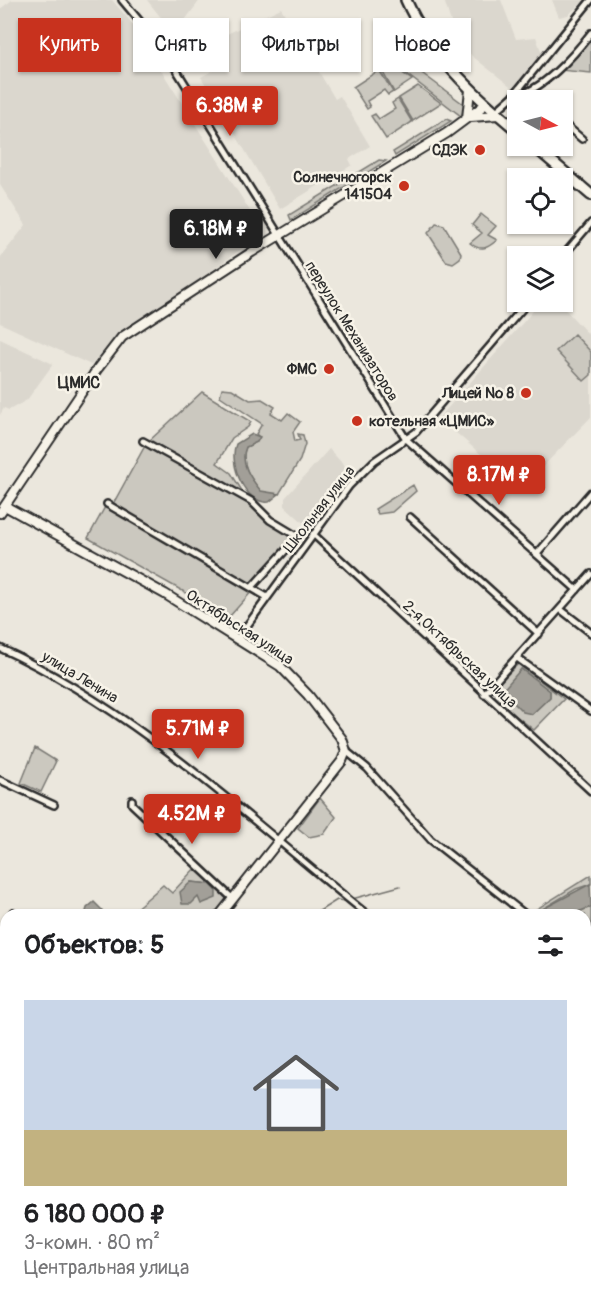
<!DOCTYPE html>
<html lang="ru">
<head>
<meta charset="utf-8">
<style>
	body { margin:0; font-family:Pangolin,sans-serif; background:#f6f6f6; color:#202124; height:100vh; display:flex; flex-direction:column; font-size:22px; white-space:nowrap }
	* { box-sizing:border-box; margin:0 }
	p { font-size:20px; color:#757577 }
	.icon { flex:none; width:33px; height:33px; fill:none; stroke:currentColor; stroke-width:2; stroke-linecap:round; stroke-linejoin:round }
	.map { position:relative; flex:1; overflow:hidden }
	.drawer { position:absolute; left:0px; top:909px; width:591px; height:404px; display:flex; flex-direction:column; background:#fff; border-radius:18px 18px 0 0; box-shadow:0 2px 4px #0004 }
	.drawer>* { flex:none }
	.guide { position:absolute; left:18px; top:18px; width:555px; height:54px; display:flex; gap:12px }
	.needle { width:39px; rotate:97deg }
	.fabs { position:absolute; left:507px; top:90px; display:grid; gap:12px }
	.fabs a { display:grid; place-items:center; width:66px; height:66px; border-radius:0px; background:#fff; box-shadow:0 2px 4px #0004; font-size:30px }
	.price { position:absolute; translate:-50% -51px; padding:0 14px; border-radius:6px; background:#c8321e; color:#fff; font-size:20px; line-height:39px; filter:drop-shadow(0 2px 3px #0008) }
	.price::after { content:''; position:absolute; left:50%; top:36px; width:18px; height:14px; margin-left:-9px; background:inherit; clip-path:polygon(0 0,100% 0,50% 100%) }
	.price.current { background:#222; color:#fff }
	ul { padding:0; list-style:none }
	li { display:grid; align-content:center; gap:12px; height:318px; padding:0 24px }
	li span { display:grid; place-items:center; height:186px; border-radius:0px; color:#555 }
	li>.icon { margin-inline-start:auto }
	span .icon { width:108px; height:108px; fill:#fffc; stroke-width:1 }
	li b { font-size:26px }
	h2 { display:flex; justify-content:space-between; align-items:center; height:72px; padding:0 24px; font-size:26px }
	.tag { padding:0 21px; border-radius:0px; background:#fff; box-shadow:0 2px 4px #0004; font-size:21px; line-height:54px }
	.tag.current { background:#c8321e; color:#fff }
	.map>svg:first-child { display:block }
	.built { fill:#dbd7ce }
	.green { fill:#cbc8bf; stroke:#7b7a75; stroke-width:1.5; fill-rule:evenodd }
	.water { fill:#a29f98; stroke:#72716c; stroke-width:1.5 }
	.lines { fill:none; stroke-linecap:round; stroke-linejoin:round }
	.stream { stroke:#72716c; stroke-width:1.5 }
	.street-casing { stroke:#2b2b2b; stroke-width:10 }
	.secondary-casing { stroke:#2b2b2b; stroke-width:12 }
	.primary-casing { stroke:#2b2b2b; stroke-width:14 }
	.street { stroke:#f7f3e8; stroke-width:5 }
	.secondary { stroke:#f7f3e8; stroke-width:8 }
	.primary { stroke:#f7f3e8; stroke-width:9 }
	.poi-dot { fill:#c8321e; stroke:#f7f3e8; stroke-width:2 }
	.labels { text-anchor:middle; stroke-width:5; stroke-linejoin:round; paint-order:stroke }
	.poi-label { font-size:15px; font-weight:bold; fill:#2b2b2b; stroke:#f7f3e8; text-anchor:end }
	.street-label { font-size:15px; fill:#2b2b2b; stroke:#f7f3e8 }
	.neighbourhood-label { font-size:16px; font-weight:bold; fill:#2b2b2b; stroke:#f7f3e8 }
</style>
</head>
<body>
<div class="map">
<svg width="591" height="1312" viewBox="0 0 591 1312">
	<rect width="100%" height="100%" fill="#ebe7dd"/>
	<filter id="ink" filterUnits="userSpaceOnUse"><feTurbulence type="fractalNoise" baseFrequency=".0167" numOctaves="2"/><feDisplacementMap in="SourceGraphic" scale="12" xChannelSelector="R" yChannelSelector="G"/><feConvolveMatrix kernelMatrix="1 2 1 2 8 2 1 2 1" color-interpolation-filters="sRGB"/></filter>
	<g filter="url(#ink)">
		<path class="built" d="M12,0h100l18,21 134,212 -154,110 -19,22 -91,-42v-65l26,-33 -26,-40v-176z
			M147,0h53l-23,31 -6,-1z
			M444,0h57l15,39 20,-2 6,17 -28,35 -42,-33 -16,-18z
			M552,0h33l-17,15 -9,2z
			M281,8l54,91 5,-3 30,50 -21,13 3,6 -72,44 -79,-132 13,-7 -12,-24z
			M541,302h17l33,35v80l-70,72 -82,-71z
			M0,339l53,25 -26,36 -18,10 -5,-2 -4,7z
			M329,449l24,26 -45,52 -23,-21v-8z"/>
		<path class="green" d="M591,37v36l-32,-3z
			M407,62l59,44 -5,10 -65,-50z
			M390,64l22,16 -18,12 -13,-23z
			M379,70l14,22 -5,3 -4,-5 -17,11 3,6 -3,2 -14,-22z
			M418,86l23,17 -28,18 -14,-23z
			M398,99l14,23 -26,17 -15,-23 4,-2 4,5 16,-10 -3,-6z
			M446,119l5,2 -56,35 -2,-4z
			M379,160l7,1 -95,59 -2,-5z
			M481,214l15,12 -8,9 9,5c-9,8 -16,12 -27,3l12,-10 -10,-8z
			M436,223l8,2 17,28 -1,5 -7,5 -7,-2 -18,-28z
			M574,334l17,18v23l-7,6 -28,-30z
			M222,388l10,1 18,11 12,-1 13,8 -4,6 11,7 6,-7 12,9 -7,10 2,9 5,-1 -2,-6 5,1 2,9 -5,16 -21,34 -18,-2c-10,-13 -22,-29 -15,-45l11,-5 2,-5 -3,-3 6,-10 -42,-28z
			M202,392l49,30 -3,5 -16,11 -15,25 14,10 13,21 -95,-53z
			M146,444l106,62 17,16 23,13v5l-40,45 -139,-81z
			M413,485l3,6 -24,21 -14,2 -3,-5z
			M106,505l148,84 -25,28 -141,-79z
			M518,664l46,35 -30,31 -43,-34v-5zM522,669l28,22v6l-18,17z
			M35,748l21,13 -15,31 -20,-9z
			M320,798l16,19 -12,17 -15,3 -11,-9z
			M196,867l33,32 -13,16h-79l-4,-4 30,-26 9,8zM191,882l19,2 -9,16 -3,-3 -4,2z
			M591,875v9l-15,5 -37,22 -3,4 -1,-5z
			M591,907v26l-6,4v-22h-15z
			M591,1288v24h-20l5,-5 9,-1v-10z
			M117,1307h33l-6,5h-20z"/>
		<path class="water" d="M252,434l8,3 -3,5 -11,5c-7,16 5,32 15,44l18,3 -10,8c-24,3 -41,-39 -33,-58z
			M521,669l29,22v6l-18,17 -9,-2 -21,-21z
			M191,882l19,2 6,6v8l-15,6 -3,-7 -7,7h-9l-2,-12z
			M590,884l1,23 -21,8h-32l1,-4z
			M94,902l8,8v3l-17,2 2,-7z"/>
		<g class="lines">
			<path class="stream" d="M352,899l48,-13
				M313,915l24,-15 9,1
				M0,1062l6,-3"/>
			<g class="street-casing">
				<path id="street" d="M122,0l42,50 242,389 171,151
					M523,95l9,5
					M513,96c28,-3 62,-42 78,-63
					M495,112l18,-16 78,-96
					M562,122l20,17
					M562,257l29,-34
					M143,441l108,60 19,19 25,15 -1,6 -41,45
					M107,504l160,93
					M410,517l129,117
					M313,534l278,257
					M537,554l54,-62
					M560,609l31,24
					M238,638l111,-152 25,-25 42,-29 112,-130
					M0,648c139,64 250,172 368,267
					M517,658l74,53
					M484,694l107,-120
					M346,751l21,17 64,72 95,75
					M0,780l54,25
					M132,800v4l101,95
					M13,912l3,3
					M585,959l6,5
					M0,987l6,4
					M0,1018l6,-7
					M585,1090l6,5
					M0,1148l6,5
					M0,1219l6,-9
					M585,1274l6,-7
					M0,1299l6,6
					M8,1306l6,6
					M477,1306l12,6
					M193,1312l3,-6
					M558,1312l4,-6"/>
			</g>
			<g class="secondary-casing">
				<path id="secondary" d="M471,117l27,-2
					M467,118l3,-28
					M5,506l160,88 115,72 28,29 34,44 4,12 -4,10 -122,154
					M0,513l98,-145 24,-31 130,-85 195,-119 39,-29
					M210,1306l13,6"/>
			</g>
			<g class="primary-casing">
				<path id="primary" d="M406,0c24,54 67,94 112,131
					M534,146l57,49"/>
			</g>
			<use href="#street" class="street"/>
			<use href="#secondary" class="secondary"/>
			<use href="#primary" class="primary"/>
		</g>
	</g>
	<g class="poi-dot">
		<circle cx="480" cy="150" r="6"/>
		<circle cx="404" cy="186" r="6"/>
		<circle cx="329" cy="369" r="6"/>
		<circle cx="526" cy="393" r="6"/>
		<circle cx="357" cy="421" r="6"/>
	</g>
	<g class="labels">
		<g class="poi-label">
			<text x="468" y="155">СДЭК</text>
			<text x="392" y="182">Солнечногорск<tspan x="392" dy="17">141504</tspan></text>
			<text x="317" y="374">ФМС</text>
			<text x="514" y="398">Лицей № 8</text>
			<text x="369" y="426" text-anchor="start">котельная «ЦМИС»</text>
		</g>
		<g class="street-label">
			<text transform="translate(352 331) rotate(58)" y="5">переулок Механизаторов</text>
			<text transform="translate(319 509) rotate(-52)" y="5">Школьная улица</text>
			<text transform="translate(240 627) rotate(33)" y="5">Октябрьская улица</text>
			<text transform="translate(460 654) rotate(43)" y="5">2-я Октябрьская улица</text>
			<text transform="translate(80 677) rotate(31)" y="5">улица Ленина</text>
		</g>
		<g class="neighbourhood-label">
			<text x="79" y="388">ЦМИС</text>
		</g>
	</g>
</svg>
<div class="fabs">
<a><svg class="needle" viewBox="-14 -14 28 28"><path d="M0-13l5 13h-10z" fill="#e53935"/><path d="M0 13l5-13h-10z" fill="#757577"/></svg></a>
<a><svg class="icon" aria-label="locate" viewBox="0 0 24 24"><circle cx="12" cy="12" r="6"/><path d="M12 2v4M12 18v4M2 12h4M18 12h4"/></svg></a>
<a><svg class="icon" aria-label="layers" viewBox="0 0 24 24"><path d="M12 4l9 5-9 5-9-5zM3 14l9 5 9-5"/></svg></a>
</div>
<b class="price" style="left:230px;top:137px">6.38M ₽</b>
<b class="price current" style="left:216px;top:260px">6.18M ₽</b>
<b class="price" style="left:499px;top:506px">8.17M ₽</b>
<b class="price" style="left:198px;top:760px">5.71M ₽</b>
<b class="price" style="left:192px;top:845px">4.52M ₽</b>
<div class="guide">
<a class="tag current">Купить</a>
<a class="tag">Снять</a>
<a class="tag">Фильтры</a>
<a class="tag">Новое</a>
</div>
<section class="drawer">
<h2>Объектов: 5<svg class="icon" aria-label="filters" viewBox="0 0 24 24"><path d="M4 7h16M4 17h16"/><circle cx="9" cy="7" r="2"/><circle cx="15" cy="17" r="2"/></svg></h2>
<ul>
<li><span style="background:linear-gradient(#c9d6e8 70%,#c2b280 0)"><svg class="icon" aria-label="home" viewBox="0 0 24 24"><path d="M3 11l9-7 9 7M6 9v11h12V9"/></svg></span><div><b>6 180 000 ₽</b><p>3-комн. · 80 m²</p><p>Центральная улица</p></div></li>
</ul>
</section>
</div>
</body>
</html>
